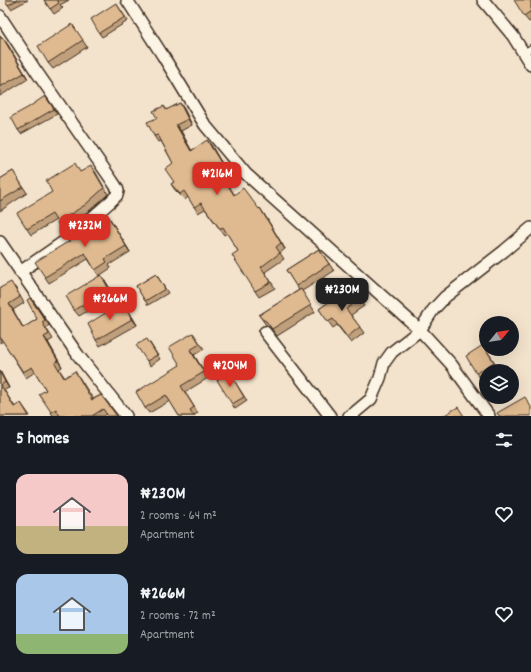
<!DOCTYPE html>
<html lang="en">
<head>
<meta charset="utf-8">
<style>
	body { margin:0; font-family:Dekko,sans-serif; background:#242831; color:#f1f3f6; height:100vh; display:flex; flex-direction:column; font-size:15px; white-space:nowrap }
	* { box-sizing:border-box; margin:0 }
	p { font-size:13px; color:#9ea1a6 }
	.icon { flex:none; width:22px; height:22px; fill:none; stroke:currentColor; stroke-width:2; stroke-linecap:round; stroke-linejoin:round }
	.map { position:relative; height:416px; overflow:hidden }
	.side { display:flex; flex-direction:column; background:#171b24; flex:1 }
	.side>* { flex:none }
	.needle { width:26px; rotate:60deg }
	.tools { position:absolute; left:479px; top:316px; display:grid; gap:8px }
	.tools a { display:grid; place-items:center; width:40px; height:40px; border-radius:50%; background:#171b24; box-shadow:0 4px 16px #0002; font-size:20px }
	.price { position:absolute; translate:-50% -34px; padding:0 9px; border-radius:8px; background:#d93025; color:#fff; font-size:13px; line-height:26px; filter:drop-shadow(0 1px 2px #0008) }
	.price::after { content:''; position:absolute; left:50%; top:24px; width:12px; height:9px; margin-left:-6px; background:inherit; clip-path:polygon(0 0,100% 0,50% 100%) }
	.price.on { background:#222; color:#fff }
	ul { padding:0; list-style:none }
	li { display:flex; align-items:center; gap:12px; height:100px; padding:0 16px }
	li span { display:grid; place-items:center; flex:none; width:112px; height:80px; border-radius:12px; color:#555 }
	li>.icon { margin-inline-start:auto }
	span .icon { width:48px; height:48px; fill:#fffc; stroke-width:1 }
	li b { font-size:17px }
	h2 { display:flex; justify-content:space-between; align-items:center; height:48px; padding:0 16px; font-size:17px }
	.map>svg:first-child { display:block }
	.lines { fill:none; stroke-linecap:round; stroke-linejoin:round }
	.service-casing { stroke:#3b2a1e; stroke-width:8 }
	.minor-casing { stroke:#3b2a1e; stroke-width:14 }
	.service { stroke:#fcf5e5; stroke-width:5.5 }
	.minor { stroke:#fcf5e5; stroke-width:11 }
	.wall { fill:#c0a07c; stroke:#3b2a1e }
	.shaded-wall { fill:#9c8265; stroke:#3b2a1e }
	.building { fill:#dfba90; stroke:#3b2a1e }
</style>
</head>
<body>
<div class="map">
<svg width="531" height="416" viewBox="0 0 531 416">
	<rect width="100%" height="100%" fill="#f3e3cc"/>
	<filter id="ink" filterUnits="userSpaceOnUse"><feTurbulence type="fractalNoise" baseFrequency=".025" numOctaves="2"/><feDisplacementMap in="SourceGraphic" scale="8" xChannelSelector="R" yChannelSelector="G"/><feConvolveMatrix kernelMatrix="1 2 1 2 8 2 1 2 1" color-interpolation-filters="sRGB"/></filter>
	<g filter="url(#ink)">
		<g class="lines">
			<g class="service-casing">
				<path id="service" d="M524,53l7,-5"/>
			</g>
			<g class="minor-casing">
				<path id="minor" d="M127,0l36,56 42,69 41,49 174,156 -28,22 -8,11 -4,15 -9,21 -18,15 -4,2
					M483,0l30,36 18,29
					M0,16l36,55 75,108 6,9 1,3 -1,4 -7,7 -41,36 -49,34
					M0,242l78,113 48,61
					M265,332l65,84
					M489,416l-38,-52 -31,-34 13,-20 12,-13 59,-46 27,-23"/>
			</g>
			<use href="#service" class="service"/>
			<use href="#minor" class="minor"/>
		</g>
		<path class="wall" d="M5,0h23l-17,9z
			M44,0h25l-9,5 3,3 -9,6z
			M531,0v21l-2,1 -5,-6z
			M116,3l12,18 -26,16 -3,-4z
			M72,24l15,23 -34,22 -5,-6z
			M0,35l3,4 5,6 20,34 -28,17z
			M45,96l12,18 -36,20 -3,-4z
			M180,103l4,6 8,16 -11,6 10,19 20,-5 16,27 -5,3 12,19 25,15 5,5 21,35 -5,4 4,6 -19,13 10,16 -16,9 -4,-6 -17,-40 -11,-18 -3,2 -19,-26 -7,4 -10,-16 -3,3 -10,-10 -4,-6 3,-2 -1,-19 -12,-22 -3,1 -4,-6 3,-18 7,-12 3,4z
			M13,171l14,22 -27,18v-32z
			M95,171l13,23 -3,3 -16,14 -19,11 2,4 -8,7 -8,-13 -25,15 -4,-6 25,-37 28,-20z
			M108,216l22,36 -21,13 2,3 -12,8 -11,-17 -39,24 -4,-6 52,-53z
			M319,249l15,22 -32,20 13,21 -38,24 -6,-8 -5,-3 -7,-10 40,-25 -13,-20z
			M156,274l12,19 -20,12 -12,-19z
			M106,282l8,14 -35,20 -5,-6z
			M15,287l9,16 -11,7 10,18 14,-9 -7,-21 19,27 -3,3 7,11 -5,3 14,25 -3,2 6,9 14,-1 14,22 8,-4 6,19 -3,2h-44v-1l-2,1h-5l-2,-4 -5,-22 -11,-18 -9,6 -23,-37 -3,2v-55z
			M350,287l14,19 -13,9 13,18 -13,10 -14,-18 -4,3 -14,-19z
			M127,308l10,17 -37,21 -4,-6z
			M193,333l11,16 -10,6 14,23 -23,14 13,21 -4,2 1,1h-16l-9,-15 -21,12 -4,-5 35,-43z
			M150,343l10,16 -10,7 -3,-5z
			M486,349l11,17 -8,5h-3v2l-7,4 -3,-4z
			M0,371l9,17 -5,2 11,17 6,-4 9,13h-30z
			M229,372l18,29 -12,8 -3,-5z"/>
		<path class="shaded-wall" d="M3,38l5,7 20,34 -4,-6z
			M180,103l4,6 8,16 -4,-6z
			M176,125l5,6 14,26 -4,-6z
			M207,140l4,5 16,27 -4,-6z
			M260,208l4,6 21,35 -4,-6z
			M108,216l4,6 18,30 -4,-6z
			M101,275l5,7 8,14 -5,-7z
			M123,302l4,6 10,17 -5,-6z
			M9,304l4,6 14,24 -4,-6z
			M44,337l4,5 14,25 -4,-6z
			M190,350l4,5 14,23 -4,-6z
			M0,371l9,17 -4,-6 -5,-10z"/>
		<path class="building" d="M5,0h12l-9,5z
			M44,0h13l2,3 -9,6z
			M514,0h17v11l-7,5z
			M116,3l9,14 -26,16 -8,-14z
			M72,24l11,16 -35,23 -10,-17z
			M0,36l2,3 1,-1 21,35 -24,14z
			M45,96l9,13 -36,21 -7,-13 18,-10z
			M180,103l8,16 -12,6 15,26 16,-11 16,26 -5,3 16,26 9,-7 16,21 1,-1 21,35 -5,4 4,6 -19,14 10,15 -16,9 -23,-36 6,-4 -15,-24 -3,2 -19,-26 -7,4 -10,-16 -4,3 -9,-10 3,-2 -9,-13 8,-6 -15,-28 -4,1 -7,-14 10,-4 -4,-7 11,-5 2,4z
			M75,163l5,9 11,-6 13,22 -19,17 -19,12 2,3 -8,7 -8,-13 -25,15 -10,-16 35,-21 -6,-11z
			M13,171l10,16 -23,14v-22z
			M108,216l18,30 -21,13 2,3 -12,8 -10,-17 -40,24 -10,-15 62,-38 -1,-1z
			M319,249l10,15 -33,22 -10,-16z
			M156,274l9,15 -20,12 -9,-15z
			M101,275l8,14 -35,21 -8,-14z
			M11,282l9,15 -11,7 14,24 14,-9 -10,-19 3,-2 15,22 -3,2 7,12 -5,3 14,24 -3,2 9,15 11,-7 17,29 9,-5 16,21h-9l-5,-7 -11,7h-32l-4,-7 -5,3 -12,-18 7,-4 -14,-23 -9,5 -23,-35v-49z
			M350,287l9,13 -13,9 14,18 -13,10 -14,-18 -5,3 -9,-13z
			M301,289l10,16 -39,24 -6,-8 -4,-2 -3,-4z
			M123,302l9,17 -36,21 -8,-16z
			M193,333l7,11 -10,6 14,22 -23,14 13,21 -4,3 4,6h-15l-13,-21 -21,13 -9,-16 44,-27 -11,-18z
			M147,339l10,16 -10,6 -11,-16z
			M483,345l11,17 -18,11 -10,-17z
			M0,372l5,10 -4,3 13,22 7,-4 8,13h-29z
			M229,372l15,25 -12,7 -15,-24z
			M525,397l6,10v9h-32l-2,-3z
			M458,407l6,9h-21z"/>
	</g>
</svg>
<div class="tools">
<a><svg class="needle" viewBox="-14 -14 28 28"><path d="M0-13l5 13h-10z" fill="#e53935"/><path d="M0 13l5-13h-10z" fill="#9ea1a6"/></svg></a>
<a><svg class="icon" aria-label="layers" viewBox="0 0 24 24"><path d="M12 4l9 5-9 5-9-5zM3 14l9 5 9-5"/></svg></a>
</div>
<b class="price" style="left:217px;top:196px">₦216M</b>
<b class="price" style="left:85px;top:248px">₦232M</b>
<b class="price on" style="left:342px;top:312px">₦230M</b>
<b class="price" style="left:110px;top:321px">₦266M</b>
<b class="price" style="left:230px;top:388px">₦204M</b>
</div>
<section class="side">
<h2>5 homes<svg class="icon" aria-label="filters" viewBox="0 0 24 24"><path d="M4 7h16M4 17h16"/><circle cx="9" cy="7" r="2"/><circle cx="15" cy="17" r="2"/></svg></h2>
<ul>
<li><span style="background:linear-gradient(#f6c9c9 65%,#c2b280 0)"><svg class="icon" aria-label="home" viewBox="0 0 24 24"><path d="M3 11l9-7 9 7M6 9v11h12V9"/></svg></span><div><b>₦230M</b><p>2 rooms · 64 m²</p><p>Apartment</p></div><svg class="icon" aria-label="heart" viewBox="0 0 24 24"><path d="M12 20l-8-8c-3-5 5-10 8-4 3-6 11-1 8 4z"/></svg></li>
<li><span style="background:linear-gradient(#a9c7e8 75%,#8fb573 0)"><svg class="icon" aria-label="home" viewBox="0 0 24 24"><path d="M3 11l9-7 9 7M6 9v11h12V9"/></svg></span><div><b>₦266M</b><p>2 rooms · 72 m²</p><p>Apartment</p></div><svg class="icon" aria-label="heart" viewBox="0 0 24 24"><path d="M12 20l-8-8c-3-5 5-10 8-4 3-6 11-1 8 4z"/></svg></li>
</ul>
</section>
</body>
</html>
